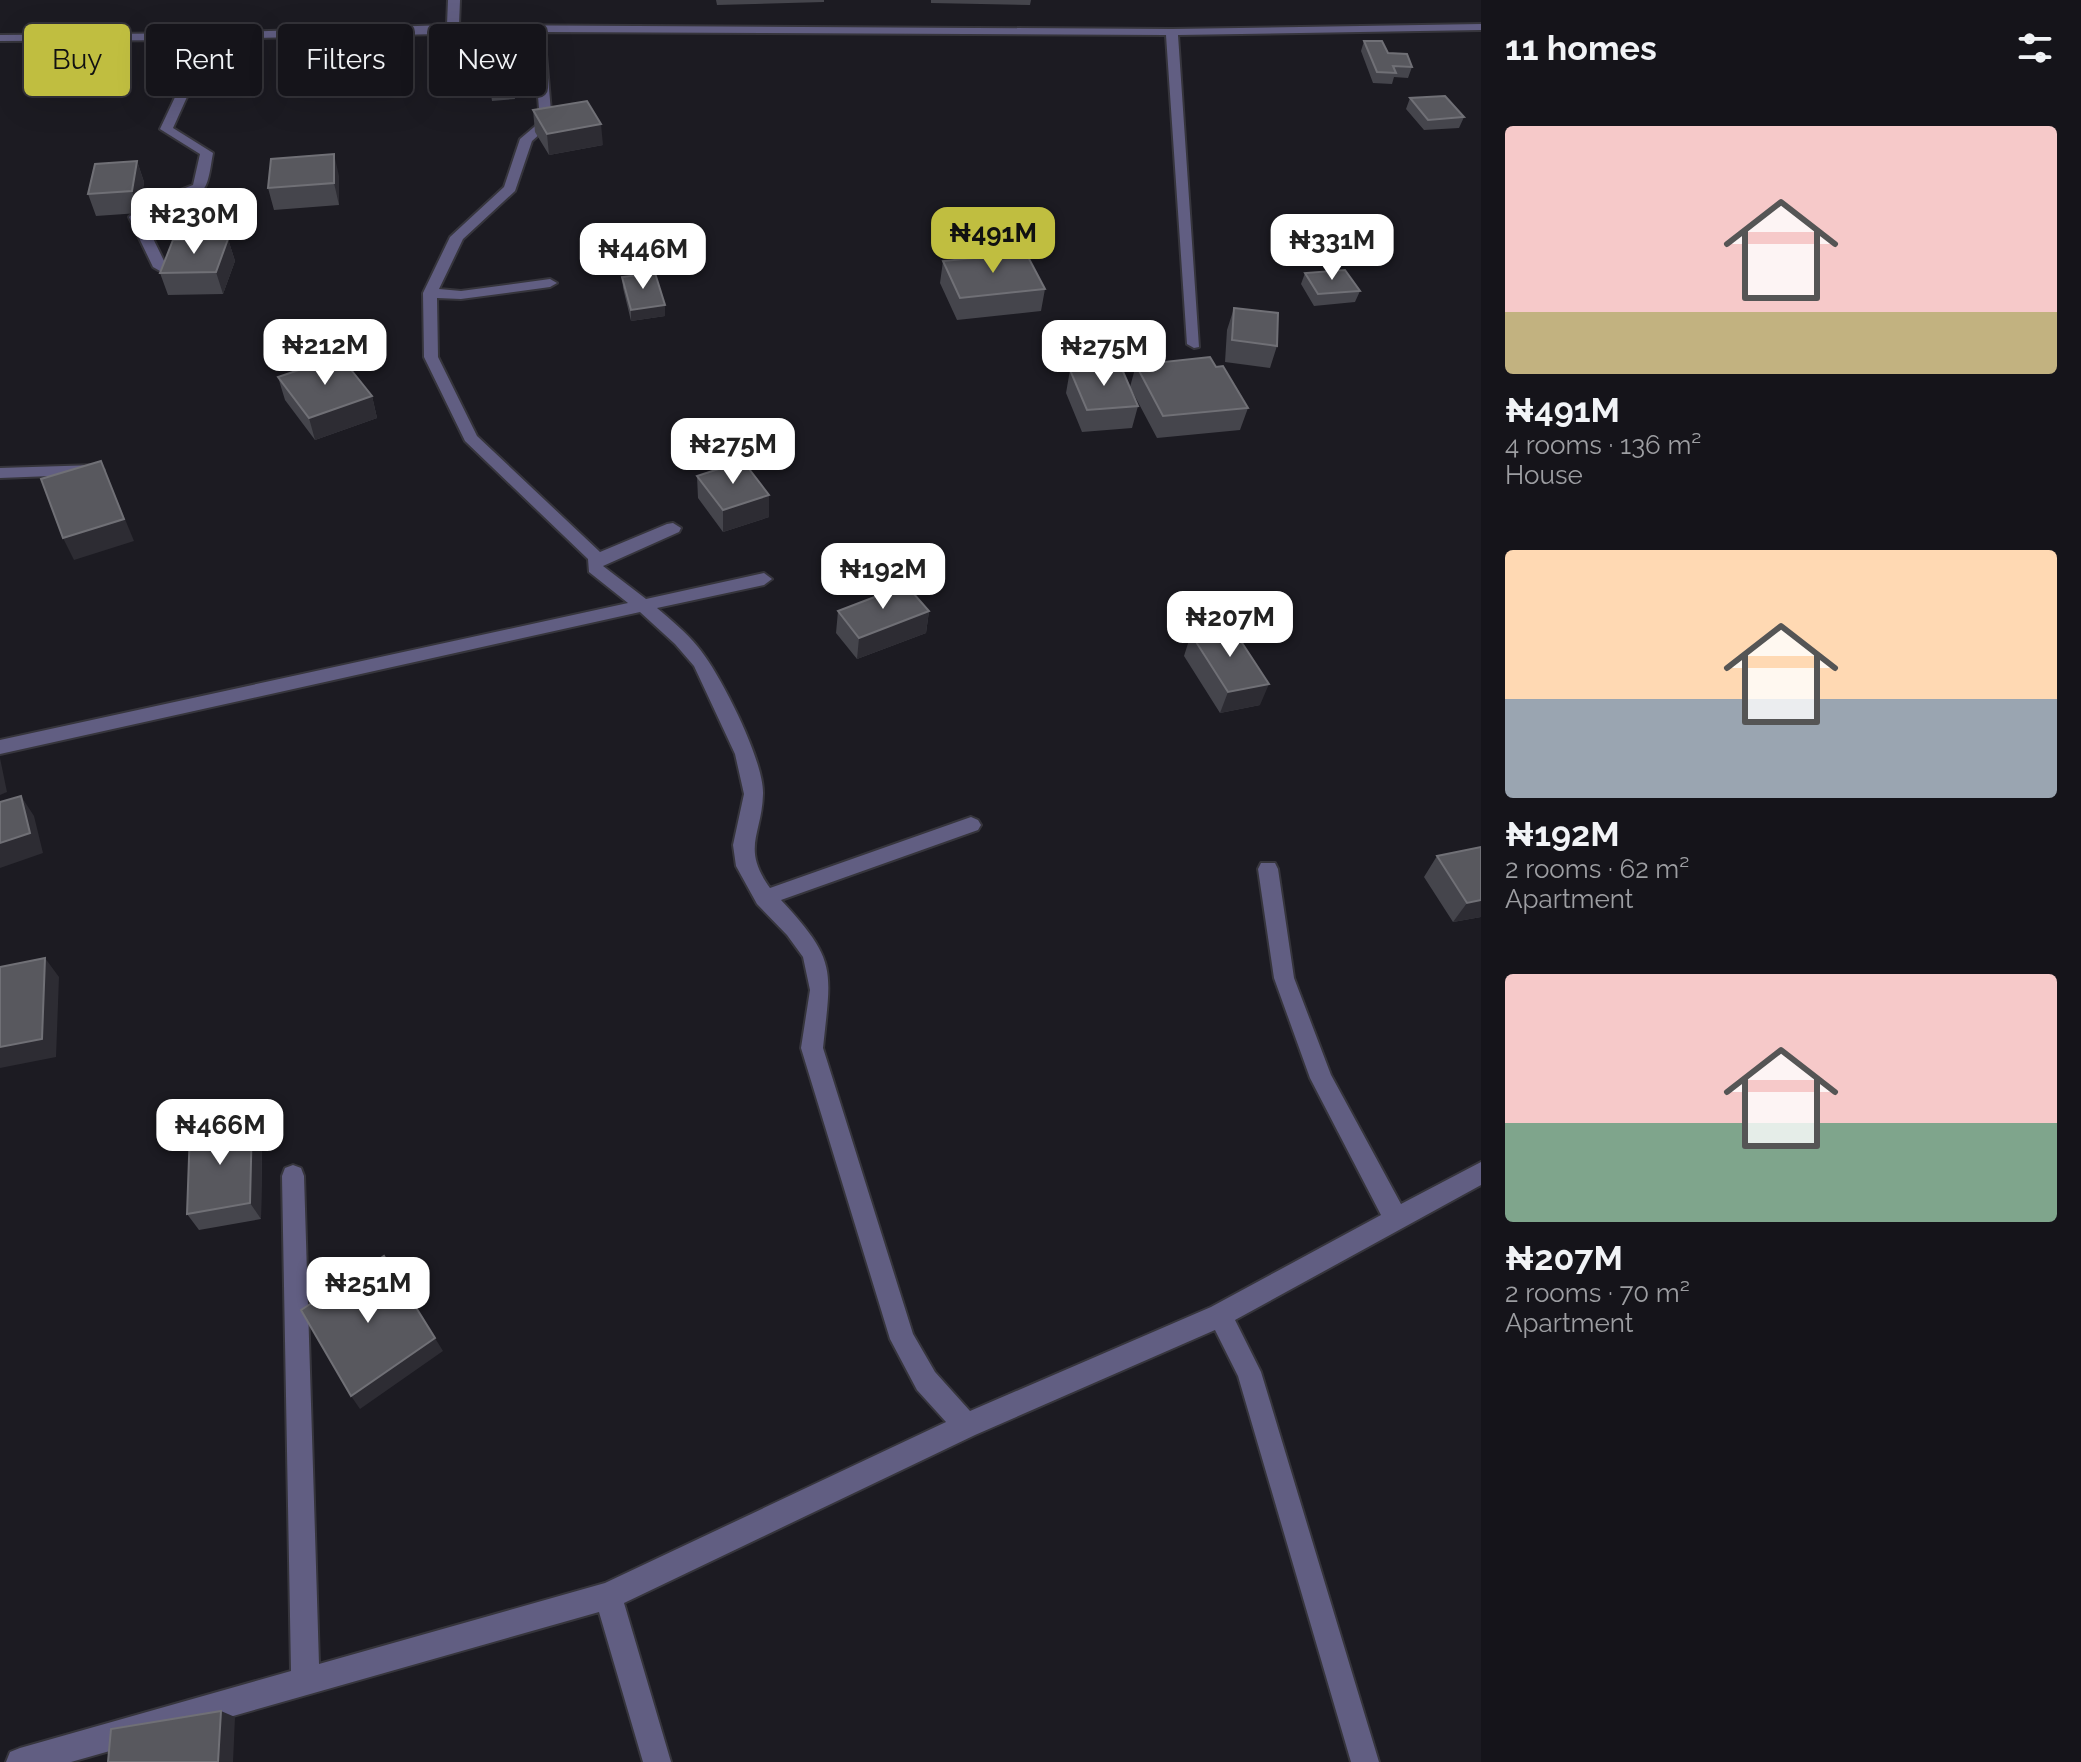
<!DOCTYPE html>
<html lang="en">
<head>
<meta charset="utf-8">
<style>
	body { margin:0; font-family:Raleway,sans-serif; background:#1e1d23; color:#f1f3f6; height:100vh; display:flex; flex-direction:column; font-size:30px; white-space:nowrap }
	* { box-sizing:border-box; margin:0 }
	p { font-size:26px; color:#9d9ea2 }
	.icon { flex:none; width:44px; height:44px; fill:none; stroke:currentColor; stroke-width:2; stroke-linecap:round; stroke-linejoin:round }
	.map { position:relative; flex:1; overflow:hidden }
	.details { display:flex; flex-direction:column; background:#15141a; width:600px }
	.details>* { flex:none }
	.hud { position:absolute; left:24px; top:24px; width:760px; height:72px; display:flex; gap:16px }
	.price { position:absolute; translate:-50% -68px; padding:0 18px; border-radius:16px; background:#fff; color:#222; font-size:26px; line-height:52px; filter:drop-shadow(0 2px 4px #0008) }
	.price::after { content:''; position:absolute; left:50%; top:48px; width:24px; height:18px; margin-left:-12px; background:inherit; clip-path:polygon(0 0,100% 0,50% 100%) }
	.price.selected { background:#c0be40; color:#111 }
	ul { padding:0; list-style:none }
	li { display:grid; align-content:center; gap:16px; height:424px; padding:0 24px }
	li span { display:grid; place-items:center; height:248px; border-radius:8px; color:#555 }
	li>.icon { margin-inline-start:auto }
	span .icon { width:144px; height:144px; fill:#fffc; stroke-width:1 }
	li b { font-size:34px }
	h2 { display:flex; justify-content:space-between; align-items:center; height:96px; padding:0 24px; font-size:34px }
	.chip { padding:0 28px; border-radius:8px; background:#15141a; box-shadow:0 8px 32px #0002,0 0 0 2px #343339; font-size:28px; line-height:72px }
	.chip.selected { background:#c0be40; color:#111 }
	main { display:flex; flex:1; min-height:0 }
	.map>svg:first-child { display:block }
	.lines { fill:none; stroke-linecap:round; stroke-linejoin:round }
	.minor-casing { stroke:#36353c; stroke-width:4 }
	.minor { fill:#615e82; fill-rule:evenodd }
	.wall { fill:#45454c }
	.shaded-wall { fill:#2d2c33 }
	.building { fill:#58585e; stroke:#707076; stroke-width:2 }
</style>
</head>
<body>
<main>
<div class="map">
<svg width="1481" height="1762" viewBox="0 0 1481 1762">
	<rect width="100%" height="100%" fill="#1c1b22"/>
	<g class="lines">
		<g class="minor-casing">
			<path id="minor" d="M448,0h12l-1,25 713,4 309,-5v6l-303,5 21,312 -5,1 -7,-4 -21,-309 -622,-3 8,91 -20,18 -17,50 -52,48 -24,50 22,2 89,-12 7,4 -7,4 -89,12 -24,-1 1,59 39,79 123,116 67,-28 6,-1 8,5 -2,4 -76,34 43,33 118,-26 8,6 -8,6 -107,23c14,12 29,24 41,39 22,26 66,113 65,147 -1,41 -22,54 7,94l201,-71 7,3 3,5 -3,5 -197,70c57,61 50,70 42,148l90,286 22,38 35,39 241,-104 170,-92 -71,-137 -36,-100 -16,-109 3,-6h14l3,6 16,109 37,97 70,129 80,-42v23l-246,135 26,52 118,390h-28l-113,-386 -23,-46 -240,105 -351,168 47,159h-28l-44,-150 -528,150h-65l4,-10 10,-4 271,-77 -9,-495 3,-8 8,-3 8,3 3,8 15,488 286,-81 341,-161 -29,-32 -27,-51 -89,-291 9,-58 -7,-33 -16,-22 -30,-31 -21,-38 -3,-21 11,-51 -9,-40 -41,-88 -19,-22 -35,-32 -640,142v-14l628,-137 -39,-31 -1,-13 -123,-118 -41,-84 -1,-64 27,-56 54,-50 16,-48 20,-17 -7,-90 -320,7 -40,89 40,25c-2,10 -3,23 -7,32 -6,15 -49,20 -63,33l24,49 -7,4 -7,-4 -24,-50 15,-13 49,-19 7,-31 -40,-25 42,-89 -202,1v-6l209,-2 238,-8z
				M96,465l8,5 -2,4 -102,4v-10z"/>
		</g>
		<use href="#minor" class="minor"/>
	</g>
	<path class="wall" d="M716,0h108v2l-107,3z
		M931,0h100l-1,5 -99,-2z
		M1364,41l48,26 -4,11 -14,-1 -2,7 -19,-1 -12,-32z
		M486,63l27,25 2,11 -23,2z
		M1410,98l54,19 -5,11 -35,2 -18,-21z
		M533,110l70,35 -54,10 -14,-23z
		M137,161l7,21 -5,31 -43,3 -8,-22z
		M339,176v29l-65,5 -6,-22z
		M228,239l7,22 -12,33 -55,1 -8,-22z
		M943,261l102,28 -4,22 -84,9 -17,-37z
		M1305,273l55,18 -5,11 -41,4 -13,-22z
		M622,277l43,39 -34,5 -8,-33z
		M1234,308l43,38 -7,22 -45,-6 2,-32z
		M1066,346l60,13 -4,12 16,35 -6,22 -50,4 -16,-39 4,-23 -6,-13z
		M1136,365l112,43 -8,22 -83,8 -27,-51z
		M278,377l94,19 5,22 -62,22 -30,-40z
		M697,476l72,19v22l-46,15 -25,-34z
		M838,611h91l-3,22 -69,26 -21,-26z
		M1191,634l69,71 -40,8 -36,-57z
		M1481,847v70l-28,5 -29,-45 13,-21z
		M252,1120l10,17 -1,82 -62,11 -12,-16z"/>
	<path class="shaded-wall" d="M449,26l3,21 -16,2 -2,-11z
		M601,124l2,21 -54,10 -2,-21z
		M334,154l5,22v29l-5,-22z
		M137,161l7,21 -5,31 -7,-22z
		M228,239l7,22 -12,33 -7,-22z
		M665,305v11l-34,5v-11z
		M372,396l5,22 -62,22 -6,-22z
		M101,461l33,80 -60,19 -11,-22z
		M769,495v22l-46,15v-22z
		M929,611l-3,22 -69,26 2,-21z
		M1269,684l-9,21 -40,8 8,-21z
		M0,758l7,34 -7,3z
		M21,796l13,20 9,37 -43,15v-25z
		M1481,900v17l-28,5 14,-19z
		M45,958l14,19 -3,80 -56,11v-21z
		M252,1120l10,17 -1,82 -11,-16z
		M435,1338l8,13 -83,58 -9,-13z
		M221,1711l14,6 -2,45h-15z"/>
	<path class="building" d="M449,26l1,11 -16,1 -1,-10z
		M1364,41h18l6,12 19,1 5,13 -19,-1 3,7 -19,-1z
		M508,62l5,26 -22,2 -5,-27z
		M1445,96l19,21 -36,3 -18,-22z
		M587,101l14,23 -54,10 -14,-24z
		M334,154v29l-66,5 3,-29z
		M137,161l-5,30 -44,3 7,-30z
		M228,239l-12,33 -56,1 13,-33z
		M1026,253l19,36 -85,9 -17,-37z
		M1345,270l15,21 -42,3 -13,-21z
		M655,273l10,32 -34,5 -9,-33z
		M1234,308l44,5 -1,33 -45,-6z
		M1115,340l11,19 -50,6 -10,-19z
		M340,356l32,40 -63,22 -31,-41z
		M1210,357l6,10 7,-1 25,42 -85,8 -27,-51z
		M1121,367l17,39 -51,4 -17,-40z
		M101,461l23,58 -61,19 -22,-59z
		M743,461l26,34 -46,15 -26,-34z
		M906,585l23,26 -70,27 -21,-27z
		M1231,626l38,58 -41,8 -37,-58z
		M21,796l9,37 -30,10v-41z
		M1481,847v53l-14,3 -30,-47z
		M45,958l-3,81 -42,8v-80z
		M252,1120l-2,83 -63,11 3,-84z
		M384,1256l51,82 -84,58 -50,-86z
		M221,1711l-3,51h-110l3,-33z"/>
</svg>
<b class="price" style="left:194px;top:256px">₦230M</b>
<b class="price selected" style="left:993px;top:275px">₦491M</b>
<b class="price" style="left:1332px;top:282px">₦331M</b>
<b class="price" style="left:643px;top:291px">₦446M</b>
<b class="price" style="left:325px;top:387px">₦212M</b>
<b class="price" style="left:1104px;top:388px">₦275M</b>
<b class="price" style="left:733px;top:486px">₦275M</b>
<b class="price" style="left:883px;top:611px">₦192M</b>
<b class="price" style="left:1230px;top:659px">₦207M</b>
<b class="price" style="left:220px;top:1167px">₦466M</b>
<b class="price" style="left:368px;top:1325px">₦251M</b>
<div class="hud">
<a class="chip selected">Buy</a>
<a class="chip">Rent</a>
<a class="chip">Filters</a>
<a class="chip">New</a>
</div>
</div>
<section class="details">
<h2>11 homes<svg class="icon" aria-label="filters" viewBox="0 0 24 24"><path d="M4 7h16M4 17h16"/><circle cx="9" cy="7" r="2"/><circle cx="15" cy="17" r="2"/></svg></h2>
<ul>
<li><span style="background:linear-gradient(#f6c9c9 75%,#c2b280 0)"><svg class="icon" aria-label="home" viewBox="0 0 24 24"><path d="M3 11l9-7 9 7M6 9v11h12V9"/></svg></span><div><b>₦491M</b><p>4 rooms · 136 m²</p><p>House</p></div></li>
<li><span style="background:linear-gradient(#ffd9b3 60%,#9aa5b1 0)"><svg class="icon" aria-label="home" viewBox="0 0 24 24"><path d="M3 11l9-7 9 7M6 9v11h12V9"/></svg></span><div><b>₦192M</b><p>2 rooms · 62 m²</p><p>Apartment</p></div></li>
<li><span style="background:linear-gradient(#f6c9c9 60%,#7fa58c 0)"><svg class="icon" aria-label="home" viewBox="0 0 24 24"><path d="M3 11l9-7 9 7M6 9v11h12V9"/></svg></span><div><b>₦207M</b><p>2 rooms · 70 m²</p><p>Apartment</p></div></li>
</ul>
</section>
</main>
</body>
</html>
